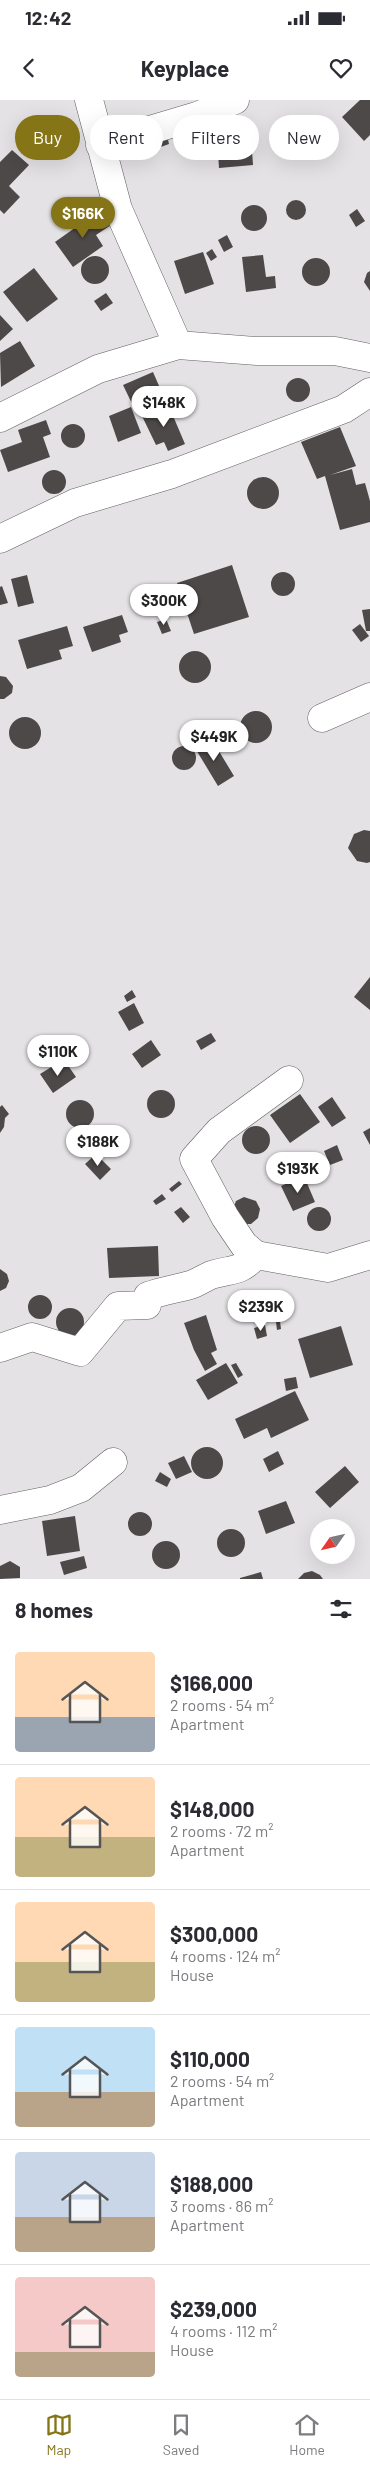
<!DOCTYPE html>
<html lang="en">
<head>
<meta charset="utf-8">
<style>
	body { margin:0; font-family:Barlow,sans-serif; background:#f7f7f7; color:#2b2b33; height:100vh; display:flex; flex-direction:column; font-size:19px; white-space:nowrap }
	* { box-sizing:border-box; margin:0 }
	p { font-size:16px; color:#7c7c81 }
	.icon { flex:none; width:28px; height:28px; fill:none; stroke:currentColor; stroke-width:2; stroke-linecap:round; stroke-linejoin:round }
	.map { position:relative; height:1479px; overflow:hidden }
	.details { display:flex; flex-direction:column; background:#fff; flex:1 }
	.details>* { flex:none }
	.guide { position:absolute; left:15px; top:15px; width:340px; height:45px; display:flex; gap:10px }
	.needle { width:32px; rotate:236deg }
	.controls { position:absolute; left:310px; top:1419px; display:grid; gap:10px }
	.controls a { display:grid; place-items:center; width:45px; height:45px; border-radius:50%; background:#fff; box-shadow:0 5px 20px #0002; font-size:25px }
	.price { position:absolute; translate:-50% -42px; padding:0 11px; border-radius:18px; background:#fff; color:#222; font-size:16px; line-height:32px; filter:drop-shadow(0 1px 2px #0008) }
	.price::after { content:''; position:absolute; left:50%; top:30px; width:15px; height:11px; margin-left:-8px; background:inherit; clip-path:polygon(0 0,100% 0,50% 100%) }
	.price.on { background:#857517; color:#fff }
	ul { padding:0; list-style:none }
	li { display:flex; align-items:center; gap:15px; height:125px; padding:0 15px }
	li+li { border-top:1px solid #e1e1e2 }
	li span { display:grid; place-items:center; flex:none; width:140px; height:100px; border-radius:5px; color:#555 }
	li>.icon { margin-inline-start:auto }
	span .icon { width:60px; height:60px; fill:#fffc; stroke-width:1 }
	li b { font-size:21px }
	h2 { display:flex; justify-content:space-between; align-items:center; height:60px; padding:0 15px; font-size:21px }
	.chip { padding:0 18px; border-radius:22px; background:#fff; box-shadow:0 5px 20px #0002; font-size:18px; line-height:45px }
	.chip.on { background:#857517; color:#fff }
	.status { display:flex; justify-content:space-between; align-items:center; height:35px; padding:0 25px; background:#fff; direction:ltr }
	.status svg { height:14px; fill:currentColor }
	header { display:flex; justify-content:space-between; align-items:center; height:65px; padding:0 15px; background:#fff; font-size:22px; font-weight:700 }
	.dock { display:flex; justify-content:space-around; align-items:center; height:70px; border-top:1px solid #e1e1e2; background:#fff; font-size:14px; color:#7c7c81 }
	.dock a { display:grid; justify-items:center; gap:2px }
	.dock .on { color:#857517 }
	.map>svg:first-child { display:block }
	.building { fill:#4e4949 }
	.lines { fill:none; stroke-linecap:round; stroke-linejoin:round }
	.street-casing { stroke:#625f62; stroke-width:29 }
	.street { stroke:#fff; stroke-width:28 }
</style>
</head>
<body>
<div class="status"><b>12:42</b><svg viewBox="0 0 49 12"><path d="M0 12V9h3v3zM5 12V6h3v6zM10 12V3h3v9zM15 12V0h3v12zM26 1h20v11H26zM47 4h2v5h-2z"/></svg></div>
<header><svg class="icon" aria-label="back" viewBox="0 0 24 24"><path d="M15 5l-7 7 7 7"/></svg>Keyplace<svg class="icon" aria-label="heart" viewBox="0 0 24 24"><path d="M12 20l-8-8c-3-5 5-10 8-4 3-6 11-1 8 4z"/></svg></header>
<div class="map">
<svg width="370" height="1479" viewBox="0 0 370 1479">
	<rect width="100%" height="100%" fill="#e5e2e6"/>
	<path class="building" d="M360,0h10v35l-6,6 -22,-24z
		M324,21l2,19 -29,3 -2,-19z
		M167,35l2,9 -11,4 -3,-9z
		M251,36l2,29 -34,3 -2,-30z
		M12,50l17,15 -20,21 11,11 -16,17 -4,-4v-48z
		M286 110a10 10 0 1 1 20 0a10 10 0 1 1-20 0Z
		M241 118a13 13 0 1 1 26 0a13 13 0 1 1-26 0Z
		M357,109l8,12 -9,6 -7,-12z
		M100,110l11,15 -15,10 7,11 -30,21 -18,-25z
		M227,135l6,12 -9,5 -6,-12z
		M212,149l5,8 -6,4 -5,-8z
		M203,152l11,32 -29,10 -11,-33z
		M263,155l3,22 9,-1 1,12 -30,4 -4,-35z
		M81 170a14 14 0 1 1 28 0a14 14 0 1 1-28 0Z
		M302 172a14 14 0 1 1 28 0a14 14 0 1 1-28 0Z
		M34,168l24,31 -31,23 -24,-30z
		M370,171v20l-6,-9 3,-9z
		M106,193l7,10 -12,8 -7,-10z
		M0,215l13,14 -13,12z
		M20,241l15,25 -34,21 -1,-34z
		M153,272l13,30 -29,12 -14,-29z
		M286 290a12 12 0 1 1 24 0a12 12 0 1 1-24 0Z
		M168,304l17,40 -17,7 -4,-9 -8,3 -14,-29z
		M131,307l10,26 -23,9 -9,-26z
		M46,320l5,14 -8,3 7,20 -42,15 -8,-22 22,-8 -4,-12z
		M61 336a12 12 0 1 1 24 0a12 12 0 1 1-24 0Z
		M340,327l16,39 -26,9 22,-6 4,16 9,-2 5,18v21l-30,8 -15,-54 -8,3 -16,-37z
		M42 382a12 12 0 1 1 24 0a12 12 0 1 1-24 0Z
		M247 393a16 16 0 1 1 32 0a16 16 0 1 1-32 0Z
		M232,465l17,52 -55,17 -17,-51z
		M271 484a12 12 0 1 1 24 0a12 12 0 1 1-24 0Z
		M27,475l7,28 -16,4 -7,-28z
		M2,486l6,17 -8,2v-18z
		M370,509v22h-4l-4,-21z
		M122,515l6,17 -9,3 2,7 -29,10 -9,-25z
		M166,519l5,12 -9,3 -5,-12z
		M360,524l9,12 -8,6 -9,-12z
		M67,526l6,20 -14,4 3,9 -35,10 -9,-29z
		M179 567a16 16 0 1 1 32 0a16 16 0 1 1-32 0Z
		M0,576l6,1 7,9 -1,7 -8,6h-4z
		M240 627a16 16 0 1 1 32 0a16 16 0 1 1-32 0Z
		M9 633a16 16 0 1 1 32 0a16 16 0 1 1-32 0Z
		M211,638l23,38 -16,10 -23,-38z
		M172 658a12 12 0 1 1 24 0a12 12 0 1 1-24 0Z
		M364,730l6,1v31l-3,1 -10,-2 -9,-13 6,-14z
		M370,877v33l-16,-13z
		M132,890l4,7 -9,5 -3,-6z
		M134,903l10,20 -15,8 -11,-19z
		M211,933l5,8 -15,9 -5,-9z
		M151,940l10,15 -19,13 -10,-14z
		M67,964l9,13 -23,16 -13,-19 13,-8 3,5z
		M147 1004a14 14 0 1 1 28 0a14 14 0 1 1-28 0Z
		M300,994l20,28 -30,21 -20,-28z
		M332,997l14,21 -14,9 -14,-20z
		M66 1014a14 14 0 1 1 28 0a14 14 0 1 1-28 0Z
		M2,1005l7,9 -4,4 -1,9 -4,6v-26z
		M242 1040a14 14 0 1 1 28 0a14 14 0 1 1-28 0Z
		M370,1028v17l-7,-13z
		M337,1045l6,15 -13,5 -6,-14z
		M96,1054l15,15 -11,11 -15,-16z
		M304,1076l11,26 -22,9 -12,-25z
		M179,1081l3,3 -10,8 -3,-3z
		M162,1094l4,5 -10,6 -3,-4z
		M244,1097l12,4 4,8 -2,9 -7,6h-5l-13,-15 3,-8z
		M181,1107l9,10 -7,6 -9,-11z
		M307 1119a12 12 0 1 1 24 0a12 12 0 1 1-24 0Z
		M158,1146l1,30 -50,2 -2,-30z
		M0,1169l7,5 2,7 -3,7 -6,3z
		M28 1207a12 12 0 1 1 24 0a12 12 0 1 1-24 0Z
		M56 1222a14 14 0 1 1 28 0a14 14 0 1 1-28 0Z
		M206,1215l11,35 -6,3 6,11 -12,7 -11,-21 -10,-27z
		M280,1221l1,8 -4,1 -1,-8z
		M265,1225l2,11 -10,3 -3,-11z
		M341,1226l12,39 -43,13 -12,-39z
		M226,1263l12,20 -30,17 -12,-20z
		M236,1263l7,12 -5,3 -7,-13z
		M296,1277l2,11 -12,3 -2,-12z
		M295,1291l14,29 -38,18 -4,-10 -23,11 -9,-20z
		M191 1363a16 16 0 1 1 32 0a16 16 0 1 1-32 0Z
		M278,1351l6,13 -15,8 -6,-13z
		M184,1356l8,16 -16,7 -8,-16z
		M345,1366l14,16 -29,26 -15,-16z
		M160,1372l11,7 -4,8 -12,-6z
		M286,1401l9,22 -29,11 -8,-23z
		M128 1424a12 12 0 1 1 24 0a12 12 0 1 1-24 0Z
		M75,1416l5,35 -33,5 -5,-35z
		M217 1443a14 14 0 1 1 28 0a14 14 0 1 1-28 0Z
		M152 1455a14 14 0 1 1 28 0a14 14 0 1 1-28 0Z
		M84,1456l3,12 -23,7 -4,-13z
		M10,1461l10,6v11l-20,1v-13z
		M312,1471l8,4 3,4h-25l6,-6z
		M261,1472l2,7h-23v-1z"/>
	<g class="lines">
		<g class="street-casing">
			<path id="street" d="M89,0l29,109 60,136
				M100,45l97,-29 38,-16
				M0,318l98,-49 80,-24 79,6h78l35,7
				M0,439l75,-36 97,-29 172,-65 26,-17
				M322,618l48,-21
				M289,980l-70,51 -25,28 31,58 19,28 12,10 72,13 42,-13
				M0,1248l32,-11 48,15 38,-46 29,-1 1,-9c14,-5 28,-7 42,-11 7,-2 14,-7 21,-10 22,-7 27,-1 45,-20
				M0,1410l50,-10 31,-12 32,-26"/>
		</g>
		<use href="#street" class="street"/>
	</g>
</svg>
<div class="controls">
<a><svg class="needle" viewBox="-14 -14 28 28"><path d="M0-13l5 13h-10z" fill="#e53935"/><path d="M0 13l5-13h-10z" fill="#7c7c81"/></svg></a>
</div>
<b class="price on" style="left:83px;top:139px">$166K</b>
<b class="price" style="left:164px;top:328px">$148K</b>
<b class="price" style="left:164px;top:526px">$300K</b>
<b class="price" style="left:214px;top:662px">$449K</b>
<b class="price" style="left:58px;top:977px">$110K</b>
<b class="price" style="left:98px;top:1067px">$188K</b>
<b class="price" style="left:298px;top:1094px">$193K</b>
<b class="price" style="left:261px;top:1232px">$239K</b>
<div class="guide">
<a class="chip on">Buy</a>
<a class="chip">Rent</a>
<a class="chip">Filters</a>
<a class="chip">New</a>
</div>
</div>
<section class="details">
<h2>8 homes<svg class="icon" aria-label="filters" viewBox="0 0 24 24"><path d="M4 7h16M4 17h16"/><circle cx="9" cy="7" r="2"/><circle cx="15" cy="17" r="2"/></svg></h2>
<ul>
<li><span style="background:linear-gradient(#ffd9b3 65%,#9aa5b1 0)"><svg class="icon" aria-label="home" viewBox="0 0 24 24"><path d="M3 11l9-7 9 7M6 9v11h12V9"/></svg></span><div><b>$166,000</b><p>2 rooms · 54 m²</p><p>Apartment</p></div></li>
<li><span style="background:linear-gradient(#ffd9b3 60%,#c2b280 0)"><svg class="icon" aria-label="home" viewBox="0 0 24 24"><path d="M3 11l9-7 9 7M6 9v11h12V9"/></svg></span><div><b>$148,000</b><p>2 rooms · 72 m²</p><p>Apartment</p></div></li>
<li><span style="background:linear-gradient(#ffd9b3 60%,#c2b280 0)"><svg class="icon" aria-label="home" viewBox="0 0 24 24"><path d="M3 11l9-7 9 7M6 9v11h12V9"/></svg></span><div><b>$300,000</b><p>4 rooms · 124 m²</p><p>House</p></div></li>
<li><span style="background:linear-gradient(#bfe0f5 65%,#b9a48a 0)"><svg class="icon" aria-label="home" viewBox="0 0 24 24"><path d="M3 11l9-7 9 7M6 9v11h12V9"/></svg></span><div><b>$110,000</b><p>2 rooms · 54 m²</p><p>Apartment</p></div></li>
<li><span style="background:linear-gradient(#c9d6e8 65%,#b9a48a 0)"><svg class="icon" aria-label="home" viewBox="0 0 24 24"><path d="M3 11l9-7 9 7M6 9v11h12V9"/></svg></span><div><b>$188,000</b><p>3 rooms · 86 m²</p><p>Apartment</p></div></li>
<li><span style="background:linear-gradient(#f6c9c9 75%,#b9a48a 0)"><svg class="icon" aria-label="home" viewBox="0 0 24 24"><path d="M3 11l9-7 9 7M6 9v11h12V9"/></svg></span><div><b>$239,000</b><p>4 rooms · 112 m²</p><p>House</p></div></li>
</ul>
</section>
<nav class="dock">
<a class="on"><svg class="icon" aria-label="map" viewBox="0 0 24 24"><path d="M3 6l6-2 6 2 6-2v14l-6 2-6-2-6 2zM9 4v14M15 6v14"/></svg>Map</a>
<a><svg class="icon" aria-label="saved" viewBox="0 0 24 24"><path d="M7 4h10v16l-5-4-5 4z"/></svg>Saved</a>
<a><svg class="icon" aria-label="home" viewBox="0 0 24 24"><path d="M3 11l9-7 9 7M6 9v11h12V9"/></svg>Home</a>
</nav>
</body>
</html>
